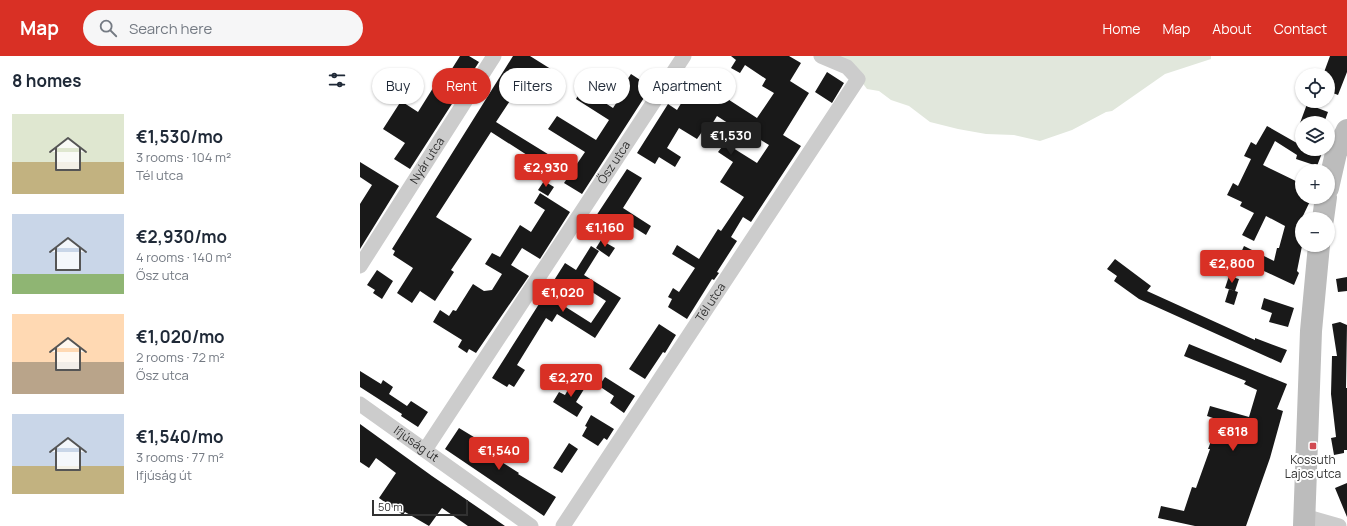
<!DOCTYPE html>
<html lang="en">
<head>
<meta charset="utf-8">
<style>
	body { margin:0; font-family:Manrope,sans-serif; background:#f6f6f7; color:#1f2937; height:100vh; display:flex; flex-direction:column; font-size:15px; white-space:nowrap }
	* { box-sizing:border-box; margin:0 }
	p { font-size:13px; color:#747a83 }
	.icon { flex:none; width:22px; height:22px; fill:none; stroke:currentColor; stroke-width:2; stroke-linecap:round; stroke-linejoin:round }
	.map { position:relative; flex:1; overflow:hidden }
	.drawer { display:flex; flex-direction:column; background:#fff; width:360px }
	.drawer>* { flex:none }
	.hud { position:absolute; left:12px; top:12px; width:380px; height:36px; display:flex; gap:8px }
	.controls { position:absolute; left:935px; top:12px; display:grid; gap:8px }
	.controls a { display:grid; place-items:center; width:40px; height:40px; border-radius:50%; background:#fff; box-shadow:0 1px 3px #0004; font-size:20px }
	.scale { position:absolute; left:12px; bottom:10px; width:96px; box-sizing:border-box; padding-left:4px; border:2px solid #323232; border-top:0; font-size:11px; line-height:14px; white-space:nowrap; color:#323232; -webkit-text-stroke:3px #fff; paint-order:stroke }
	.price { position:absolute; translate:-50% -34px; padding:0 9px; border-radius:4px; background:#d93025; color:#fff; font-size:13px; line-height:26px; filter:drop-shadow(0 1px 2px #0008) }
	.price::after { content:''; position:absolute; left:50%; top:24px; width:12px; height:9px; margin-left:-6px; background:inherit; clip-path:polygon(0 0,100% 0,50% 100%) }
	.price.current { background:#222; color:#fff }
	ul { padding:0; list-style:none }
	li { display:flex; align-items:center; gap:12px; height:100px; padding:0 12px }
	li span { display:grid; place-items:center; flex:none; width:112px; height:80px; border-radius:0px; color:#555 }
	li>.icon { margin-inline-start:auto }
	span .icon { width:48px; height:48px; fill:#fffc; stroke-width:1 }
	li b { font-size:17px }
	h2 { display:flex; justify-content:space-between; align-items:center; height:48px; padding:0 12px; font-size:17px }
	.chip { padding:0 14px; border-radius:18px; background:#fff; box-shadow:0 1px 3px #0004; font-size:14px; line-height:36px }
	.chip.current { background:#d93025; color:#fff }
	header { display:flex; align-items:center; gap:24px; box-sizing:border-box; height:56px; padding:0 20px; background:#d93025; color:#fff }
	header strong { font-size:19px }
	nav { display:flex; gap:22px; margin-inline-start:auto; font-size:14px }
	.search { width:280px; height:36px; background:#f6f6f7; display:flex; align-items:center; gap:10px; box-sizing:border-box; padding:0 14px; border-radius:22px; color:#747a83; font-size:15px }
	main { display:flex; flex:1; min-height:0 }
	.map>svg:first-child { display:block }
	.green { fill:#e1e7dc }
	.building { fill:#191919; fill-rule:evenodd }
	.lines { fill:none; stroke-linecap:round; stroke-linejoin:round }
	.street { stroke:#ccc; stroke-width:15 }
	.secondary { stroke:#bcbcbc; stroke-width:22 }
	.poi-dot { fill:#d14b52; stroke:#fff; stroke-width:1.5 }
	.labels { text-anchor:middle; stroke-width:4; stroke-linejoin:round; paint-order:stroke }
	.street-label { font-size:12px; fill:#323232; stroke:#fff }
	.poi-label { font-size:12px; fill:#323232; stroke:#fff }
</style>
</head>
<body>
<header>
<strong>Map</strong>
<div class="search"><svg class="icon" aria-label="search" viewBox="0 0 24 24"><circle cx="10" cy="10" r="6"/><path d="M15 15l6 6"/></svg>Search here</div>
<nav><a>Home</a><a>Map</a><a>About</a><a>Contact</a></nav>
</header>
<main>
<section class="drawer">
<h2>8 homes<svg class="icon" aria-label="filters" viewBox="0 0 24 24"><path d="M4 7h16M4 17h16"/><circle cx="9" cy="7" r="2"/><circle cx="15" cy="17" r="2"/></svg></h2>
<ul>
<li><span style="background:linear-gradient(#dfe7d0 60%,#c2b280 0)"><svg class="icon" aria-label="home" viewBox="0 0 24 24"><path d="M3 11l9-7 9 7M6 9v11h12V9"/></svg></span><div><b>€1,530/mo</b><p>3 rooms · 104 m²</p><p>Tél utca</p></div></li>
<li><span style="background:linear-gradient(#c9d6e8 75%,#8fb573 0)"><svg class="icon" aria-label="home" viewBox="0 0 24 24"><path d="M3 11l9-7 9 7M6 9v11h12V9"/></svg></span><div><b>€2,930/mo</b><p>4 rooms · 140 m²</p><p>Ősz utca</p></div></li>
<li><span style="background:linear-gradient(#ffd9b3 60%,#b9a48a 0)"><svg class="icon" aria-label="home" viewBox="0 0 24 24"><path d="M3 11l9-7 9 7M6 9v11h12V9"/></svg></span><div><b>€1,020/mo</b><p>2 rooms · 72 m²</p><p>Ősz utca</p></div></li>
<li><span style="background:linear-gradient(#c9d6e8 65%,#c2b280 0)"><svg class="icon" aria-label="home" viewBox="0 0 24 24"><path d="M3 11l9-7 9 7M6 9v11h12V9"/></svg></span><div><b>€1,540/mo</b><p>3 rooms · 77 m²</p><p>Ifjúság út</p></div></li>
</ul>
</section>
<div class="map">
<svg width="987" height="470" viewBox="0 0 987 470">
	<rect width="100%" height="100%" fill="#fff"/>
	<path class="green" d="M468,0h383v3l-46,15 -53,37 -6,1 -34,18 -32,11 -26,-6 -28,-1 -28,-5 -28,-7 -21,-16 -18,-6 -12,-9 -12,-2 -12,-16z"/>
	<path class="building" d="M100,0h9l10,6 -69,107 -16,-10 11,-16 -22,-14 18,-28 17,11 20,-32 5,3z
		M153,0h17l24,15 -8,12 -17,-11 -33,50 55,34 -9,15 -17,-12 2,-4 -36,-23 -55,85 36,22 -21,31 3,2 -19,29 -15,-10 -8,12 -15,-10 16,-25 -20,-13 2,-4 -3,-2z
		M371,0h58l12,7 -11,18 19,12 -26,42 18,11 -50,76 -8,-5 -12,20 6,4 -20,31 2,1 -5,7 -2,-1 -25,40 -19,-12 4,-8 -4,-2 5,-9 6,4 16,-24 -23,-14 5,-9 22,14 19,-30 3,2 23,-34 -24,-15 13,-20 -15,-10 7,-9 32,20 12,-18 -34,-21 -1,3 -17,-11 -8,13 -3,-3 -9,13 -18,-11 -12,20 14,9 -6,10 -16,-10 -4,7 -18,-11 31,-49 9,6 11,-18 -7,-4 8,-14 68,44 17,-25 -12,-7 4,-7 -21,-14 -5,8 -9,-5 5,-8z
		M970,0h17v16l-9,23 -10,-4v-16h-5z
		M467,16l17,11 -12,20 -17,-11z
		M271,18l20,13 -69,107 -18,-11 21,-31 -37,-23 9,-13 39,24 13,-20 -33,-21 6,-11 31,20 13,-20 -3,-2z
		M947,48l21,8 -4,11h-24z
		M907,70l35,20v3h9l11,4 -5,13 -21,-7 1,-4 -22,-14 -12,24 39,19v13h10l-10,21v28l-5,25 2,2 -5,12 -56,-26 6,-13 30,15 3,-13h2l6,-22 -19,-10 -12,25 -12,-6 12,-22 -14,-7 2,-4 -15,-7 6,-12 5,3 13,-27 -7,-3 7,-14 5,3z
		M0,106l39,24 -39,63v-45l12,-19 -12,-8z
		M267,113l15,9 -19,30 28,18 -5,9 -27,-17 -5,9 -18,-11z
		M184,125l10,6 -6,9 -10,-6z
		M180,137l30,19 -30,47 -18,-11 -11,17 18,11 -53,77 -7,-4 -2,4 -9,-6 4,-7 -29,-18 7,-12 9,6 4,-6 3,1 17,-27 11,7 8,-1 10,-16 -17,-10 7,-11 8,4 20,-32 11,7 14,-22 -11,-7z
		M241,184l14,8 -6,9 -13,-9z
		M231,190l8,5 -15,24 37,23 -26,40 -38,-24 -5,8 -6,-4 -29,47 8,5 -11,17 -5,-3 -2,3 -15,-9 73,-115 11,7zM215,225l31,20 -15,22 -30,-19z
		M755,203l36,27 -4,5 108,49v-2l32,12 -6,13 -142,-64 -25,-18 3,-5 -10,-7z
		M17,214l16,11 -11,18 -9,-6 2,-3 -8,-5z
		M869,220l10,3 -4,12 -10,-3z
		M987,221v14l-9,1 -2,-13z
		M869,233l9,3 -4,13 -9,-3z
		M904,242l30,10 -6,19 -19,-5 3,-9 -11,-4z
		M980,266l7,3 -1,63h1v62h-3v3l-10,2 -3,-17 5,-1 -5,-43 1,-38h5l-5,-32z
		M299,268l17,11 -11,18 -2,-1 -18,27 -16,-10z
		M829,288l98,40 -10,25 6,2 -13,47 -24,68h-51l-37,-8 3,-12 23,5 8,-24 4,1 14,-39h-2l11,-29 -12,-4 3,-10 39,11 8,-27 -13,-6 2,-3 -62,-25z
		M0,315l21,13 2,-4 10,7 -4,7 18,12 4,-5 17,11 -10,15 -17,-11 1,-2 -42,-27z
		M245,321l30,19 -11,17 -14,-10 4,-7 -15,-10z
		M214,323l12,7 -10,16 7,5 -6,10 -24,-15 6,-10 6,3z
		M231,359l23,14 -7,11 -3,-2 -6,8 -16,-10 5,-9 -2,-1z
		M0,368l72,52 73,50h-37l-26,-18 -13,18 -24,-14 -2,3 -24,-17 17,-25 -20,-15 -7,10 -9,-6z
		M99,372l33,20 -3,6 30,19 -1,1 38,23 -12,19 -99,-67z
		M209,387l9,6 -16,24 -9,-5z
		M987,427v34l-12,-29z"/>
	<g class="lines">
		<g class="street">
			<path id="s1" d="M0,210l134,-210"/>
			<path id="s2" d="M0,348l171,122"/>
			<path id="s3" d="M65,394l259,-394"/>
			<path d="M944,460l35,10"/>
			<path id="s4" d="M203,470l295,-447 -11,-12 -26,-11"/>
		</g>
		<path class="secondary" d="M968,132l8,-35 11,-23
			M963,163l3,-22
			M944,470l7,-195 8,-86"/>
	</g>
	<rect class="poi-dot" x="949" y="386" width="8" height="8" rx="2"/>
	<g class="labels">
		<g class="street-label">
			<text dy="4" stroke="none"><textPath href="#s1" startOffset="125">Nyár utca</textPath></text>
			<text dy="4" stroke="none"><textPath href="#s3" startOffset="344">Ősz utca</textPath></text>
			<text dy="4" stroke="none"><textPath href="#s4" startOffset="268">Tél utca</textPath></text>
			<text dy="4" stroke="none"><textPath href="#s2" startOffset="69">Ifjúság út</textPath></text>
		</g>
		<g class="poi-label">
			<text x="953" y="408">Kossuth<tspan x="953" dy="14">Lajos utca</tspan></text>
		</g>
	</g>
</svg>
<div class="controls">
<a><svg class="icon" aria-label="locate" viewBox="0 0 24 24"><circle cx="12" cy="12" r="6"/><path d="M12 2v4M12 18v4M2 12h4M18 12h4"/></svg></a>
<a><svg class="icon" aria-label="layers" viewBox="0 0 24 24"><path d="M12 4l9 5-9 5-9-5zM3 14l9 5 9-5"/></svg></a>
<a>+</a>
<a>−</a>
</div>
<div class="scale">50 m</div>
<b class="price current" style="left:371px;top:100px">€1,530</b>
<b class="price" style="left:186px;top:132px">€2,930</b>
<b class="price" style="left:245px;top:192px">€1,160</b>
<b class="price" style="left:872px;top:228px">€2,800</b>
<b class="price" style="left:203px;top:257px">€1,020</b>
<b class="price" style="left:211px;top:342px">€2,270</b>
<b class="price" style="left:873px;top:396px">€818</b>
<b class="price" style="left:139px;top:415px">€1,540</b>
<div class="hud">
<a class="chip">Buy</a>
<a class="chip current">Rent</a>
<a class="chip">Filters</a>
<a class="chip">New</a>
<a class="chip">Apartment</a>
</div>
</div>
</main>
</body>
</html>
